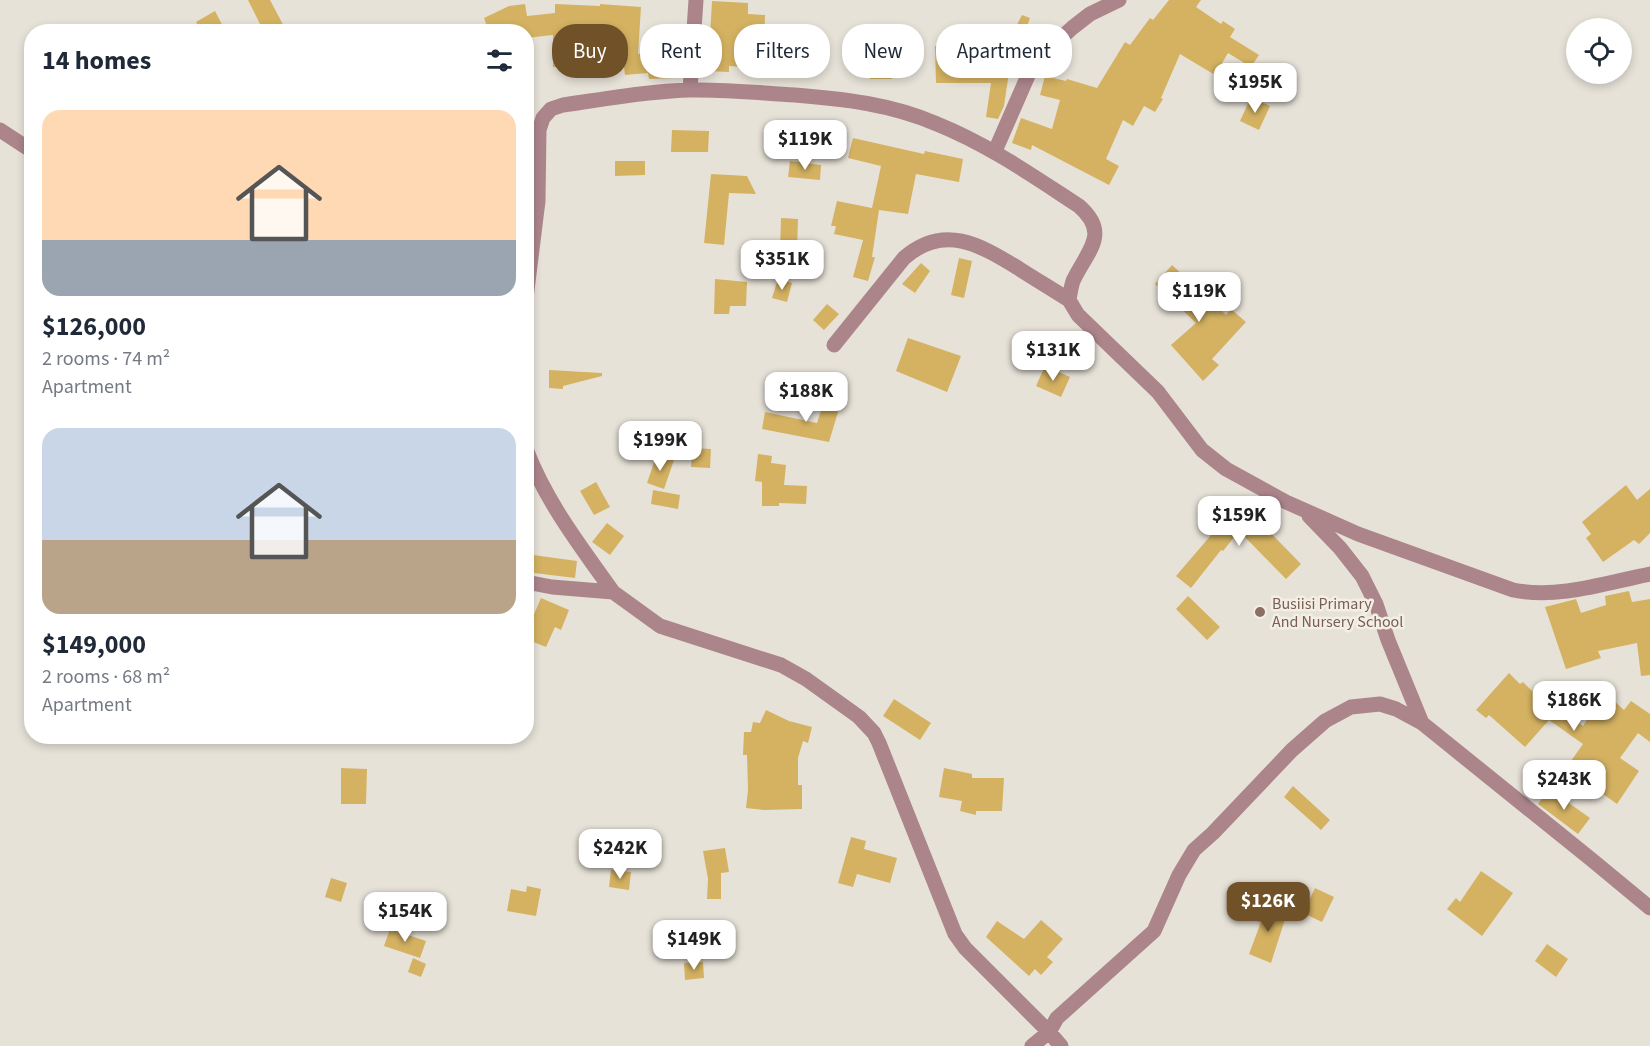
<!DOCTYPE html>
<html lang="en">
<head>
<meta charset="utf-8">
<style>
	body { margin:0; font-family:"Source Sans 3",sans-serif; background:#f2f2f3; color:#1f2937; height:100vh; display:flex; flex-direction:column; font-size:22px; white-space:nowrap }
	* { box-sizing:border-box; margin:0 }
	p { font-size:20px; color:#747a83 }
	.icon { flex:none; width:33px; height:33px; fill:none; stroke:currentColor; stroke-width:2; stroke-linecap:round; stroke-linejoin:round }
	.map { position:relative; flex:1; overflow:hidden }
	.panel { position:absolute; left:24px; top:24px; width:510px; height:720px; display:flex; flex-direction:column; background:#fff; border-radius:24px; box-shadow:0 3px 9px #0003 }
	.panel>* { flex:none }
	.guide { position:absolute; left:552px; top:24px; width:570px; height:54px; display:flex; gap:12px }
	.controls { position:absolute; left:1566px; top:18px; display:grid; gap:12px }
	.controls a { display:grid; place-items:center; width:66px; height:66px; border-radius:50%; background:#fff; box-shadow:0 3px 9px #0003; font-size:30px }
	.price { position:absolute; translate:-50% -51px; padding:0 14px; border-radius:12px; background:#fff; color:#222; font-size:20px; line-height:39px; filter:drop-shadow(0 2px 3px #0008) }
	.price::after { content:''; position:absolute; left:50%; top:36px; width:18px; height:14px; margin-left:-9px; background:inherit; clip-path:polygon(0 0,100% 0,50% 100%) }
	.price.active { background:#715127; color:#fff }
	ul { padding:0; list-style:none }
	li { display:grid; align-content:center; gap:12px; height:318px; padding:0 18px }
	li span { display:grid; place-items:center; height:186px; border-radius:18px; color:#555 }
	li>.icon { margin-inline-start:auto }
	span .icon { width:108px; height:108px; fill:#fffc; stroke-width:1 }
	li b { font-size:26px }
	h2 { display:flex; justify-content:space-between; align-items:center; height:72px; padding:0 18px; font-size:26px }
	.tag { padding:0 21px; border-radius:24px; background:#fff; box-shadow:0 3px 9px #0003; font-size:21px; line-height:54px }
	.tag.active { background:#715127; color:#fff }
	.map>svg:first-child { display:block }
	.building { fill:#d4b262 }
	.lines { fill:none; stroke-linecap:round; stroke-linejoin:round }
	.street { stroke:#ac858b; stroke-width:15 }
	.education-dot { fill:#8d6e63; stroke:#f4efe5; stroke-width:2 }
	.labels { text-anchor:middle; stroke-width:5; stroke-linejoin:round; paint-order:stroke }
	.education-label { font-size:16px; fill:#785e54; stroke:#f4efe5; text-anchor:start }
</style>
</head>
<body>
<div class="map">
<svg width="1650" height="1046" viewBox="0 0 1650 1046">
	<rect width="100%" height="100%" fill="#e7e2d8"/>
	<path class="building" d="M248,0h22l17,32h-23z
		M1169,0h32l-5,7 25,17 2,-3 12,8 -5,8 29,18 -8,12 -23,-14 -13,22 -35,-21 -19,44 2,1 -8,13 -11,-6 -11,20 -10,-6 -17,39 13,7 -10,19 -77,-40 -1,5 -19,-7 9,-25 31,11 8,-29 -20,-5 5,-19 21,5 1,-2 30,9 28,-46 5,3 20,-27 3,2z
		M712,1l36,2v11l17,1 -1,29h-4l-1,24 -30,-2v6l-21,-1z
		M525,4l2,12 28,-3v-9l45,2v-2l41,3 -3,47 4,-1v4l32,-2 2,23 -27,1 -1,-6 -23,2 -5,-42 -44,-2v36h-23v-32l-27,3v-6h-37l-5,-14 25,-12z
		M215,11l11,21h-24l-6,-10z
		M1022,15l8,3 -22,61 -4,27 -6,13 -12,-2 5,-34h-55l-1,-37h19v24l40,-1 12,-31 3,2z
		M871,56h21v23h-22z
		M1251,97l19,9 -11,24 -19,-9z
		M672,130l37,1 -1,21h-37z
		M853,138l71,16 1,-3 38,8 -4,23 -43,-8 -8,40 -29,-4 -7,47h3l-7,24 -15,-4 10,-37 -29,-6 2,-8h-5l6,-25 35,7 9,-42 -33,-8z
		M615,161h30v14l-30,1z
		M790,161l31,4 -1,15 -32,-3z
		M711,174l36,2 9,18 -27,-1 -5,52 -20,-2z
		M781,218l17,1 -1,32h-17z
		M959,258l13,3 -8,37 -13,-3z
		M921,263l9,8 -15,22 -13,-9z
		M1172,265l54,50 5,-6 15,13 -34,37 7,6 -16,16 -32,-36 25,-22 -41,-39z
		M715,279l32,3 -1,24h-16l-1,8h-15z
		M778,279l14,4 -5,19 -15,-4z
		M827,304l12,10 -15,16 -11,-10z
		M908,338l53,18 -14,36 -51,-21z
		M1045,366l25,11 -9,20 -25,-11z
		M549,370l53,3v3l-39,10v3l-14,-1z
		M825,398l16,4 -12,40 -67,-13 3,-17 52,11z
		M692,448l19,1 -1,19 -19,-1z
		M657,454l17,6 -10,29 -17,-6z
		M758,454l14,2 -1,7 15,2 -2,20 23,1 -1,18 -27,-1v3h-17v-24l-7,-1z
		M596,482l14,25 -16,8 -14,-24z
		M1626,485l11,15 13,-11v44l-11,11 -5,-4 -31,22 -17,-24 5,-4 -9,-12z
		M653,490l27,5 -2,14 -27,-5z
		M1236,506l27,23 2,-2 36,37 -15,15 -47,-48 -16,20 -2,-1 -30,38 -15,-12z
		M607,523l17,13 -14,19 -18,-13z
		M526,554l51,7 -2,17 -49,-6z
		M1629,591l3,11 18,-3v76l-9,1 -4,-33 -39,8 3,7 -35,11 -21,-62 31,-8 5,14 25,-8 -1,-9z
		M1188,596l32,31 -13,13 -31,-31z
		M541,598l28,12 -8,20 -6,-3 -9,20 -20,-8v-6z
		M1509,673l11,11 3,-2 9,9 7,-7 30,31 14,11 5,-8 3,2 20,-22 13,12 7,-9 19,13v28l-12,-9 -18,25 19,13 -22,33 -51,-36 17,-24 -34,-24 -24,27 -36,-32 -3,3 -10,-8z
		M894,699l37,24 -11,17 -37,-24z
		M766,710l23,11 23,6 -4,16 -5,-2 -5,17v27h4v24l-38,1 -18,-2 2,-18 -1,-35h-4l1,-23h7l2,-10 7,1z
		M341,768l26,1 -1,35h-25z
		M944,768l28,6v4h32l-2,33h-26v4l-16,-4 2,-10 -23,-4z
		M1293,786l37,34 -9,10 -37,-33z
		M1549,789l41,29 -12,16 -40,-30z
		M851,837l15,4 -2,8 33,9 -7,25 -33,-9 -4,13 -15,-4z
		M725,848l4,24 -8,1v26h-14l1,-20 -5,-28z
		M611,870l20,2 -2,18 -20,-3z
		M1481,871l32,22 -31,43 -35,-27 9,-11 4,4z
		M331,878l16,5 -6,19 -16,-5z
		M527,886l14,3 -5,27 -29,-5 4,-22 15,3z
		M1315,888l19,9 -12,25 -19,-9z
		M1262,904l25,9 -16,50 -22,-9 12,-32 -4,-1z
		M1041,920l22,19 -16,18 6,5 -12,13 -6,-6 -6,7 -43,-39 11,-16 27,18z
		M390,929l36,12 -6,17 -36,-12z
		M1547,944l21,15 -12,18 -21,-16z
		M413,958l13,6 -5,13 -13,-5z
		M703,962l1,16 -19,2 -1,-17z"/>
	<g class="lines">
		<path class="street" d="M690,90l6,-90
			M0,130l32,21
			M995,151l35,-80 21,-24 21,-19 18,-14 29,-14
			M526,298l12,-97 1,-71 4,-12 8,-9 12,-4c42,-6 85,-14 127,-15 35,-1 70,3 105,5 49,4 96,9 142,29 52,21 96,52 142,82 32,28 8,45 -6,75 -2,6 -3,13 -4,19l9,15 80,77 44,58 24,19 60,33 72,32 155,56c46,9 92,-7 137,-16
			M834,345l70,-87c40,-35 76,-13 114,10 17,11 34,21 51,32
			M526,449c20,53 55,98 87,143
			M1309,516l31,32 22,28 14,28 12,36 34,83
			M526,582l26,5 61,5 47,34 121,39 25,14 53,38 15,16 5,10 76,191 10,14 84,84 12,14
			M1032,1046l17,-14 8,-14 97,-87 25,-56 15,-25 19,-17 79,-83 33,-29 26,-14 29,-3 16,5 26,14 170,137 58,48"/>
	</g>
	<circle class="education-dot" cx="1260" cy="612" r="6"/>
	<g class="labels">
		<g class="education-label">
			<text x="1272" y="609">Busiisi Primary<tspan x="1272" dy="18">And Nursery School</tspan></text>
		</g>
	</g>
</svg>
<div class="controls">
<a><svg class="icon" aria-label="locate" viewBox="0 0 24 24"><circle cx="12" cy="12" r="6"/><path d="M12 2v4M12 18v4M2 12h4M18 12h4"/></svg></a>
</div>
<b class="price" style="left:1255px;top:114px">$195K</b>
<b class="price" style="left:805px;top:171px">$119K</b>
<b class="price" style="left:782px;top:291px">$351K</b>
<b class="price" style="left:1199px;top:323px">$119K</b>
<b class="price" style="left:1053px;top:382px">$131K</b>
<b class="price" style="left:806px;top:423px">$188K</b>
<b class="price" style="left:660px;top:472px">$199K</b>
<b class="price" style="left:1239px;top:547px">$159K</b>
<b class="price" style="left:1574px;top:732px">$186K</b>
<b class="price" style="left:1564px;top:811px">$243K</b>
<b class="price" style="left:620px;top:880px">$242K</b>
<b class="price active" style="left:1268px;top:933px">$126K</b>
<b class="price" style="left:405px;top:943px">$154K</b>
<b class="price" style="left:694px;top:971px">$149K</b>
<div class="guide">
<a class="tag active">Buy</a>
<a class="tag">Rent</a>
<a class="tag">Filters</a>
<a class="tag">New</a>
<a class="tag">Apartment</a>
</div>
<section class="panel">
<h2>14 homes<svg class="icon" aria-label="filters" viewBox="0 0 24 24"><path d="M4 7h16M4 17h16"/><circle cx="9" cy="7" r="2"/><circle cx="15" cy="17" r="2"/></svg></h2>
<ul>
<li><span style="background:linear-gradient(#ffd9b3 70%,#9aa5b1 0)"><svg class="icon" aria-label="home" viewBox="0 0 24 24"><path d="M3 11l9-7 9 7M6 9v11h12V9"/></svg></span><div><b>$126,000</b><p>2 rooms · 74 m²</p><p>Apartment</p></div></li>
<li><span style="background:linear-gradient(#c9d6e8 60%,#b9a48a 0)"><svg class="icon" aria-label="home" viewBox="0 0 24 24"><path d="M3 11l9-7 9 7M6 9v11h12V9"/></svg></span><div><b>$149,000</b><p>2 rooms · 68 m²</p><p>Apartment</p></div></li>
</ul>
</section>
</div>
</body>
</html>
